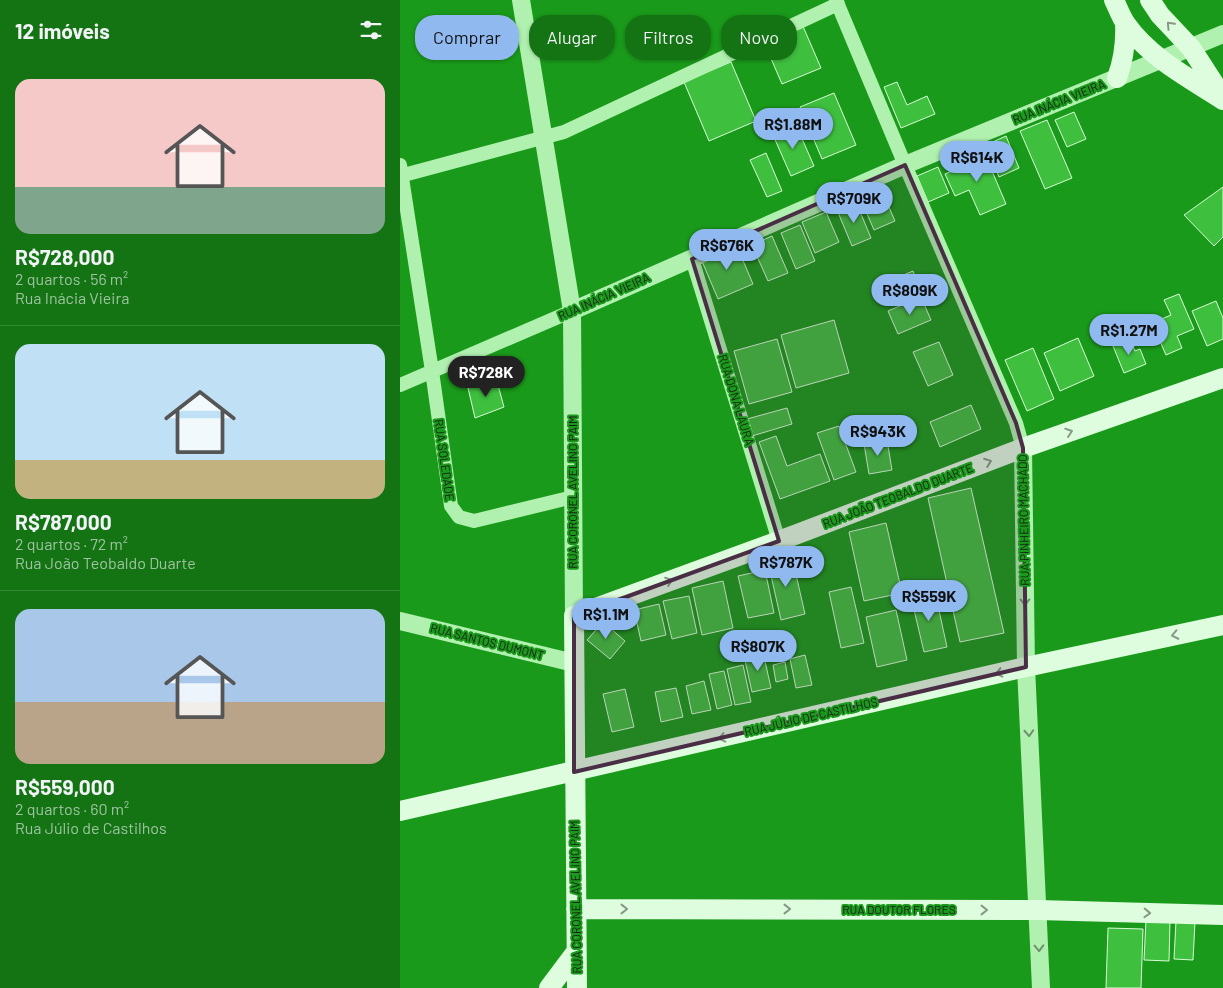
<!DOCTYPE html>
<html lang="pt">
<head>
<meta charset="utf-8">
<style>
	body { margin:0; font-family:Barlow,sans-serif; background:#217c22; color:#f1f3f6; height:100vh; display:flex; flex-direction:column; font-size:19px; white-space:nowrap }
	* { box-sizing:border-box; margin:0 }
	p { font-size:16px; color:#9dc3a0 }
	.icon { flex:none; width:28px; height:28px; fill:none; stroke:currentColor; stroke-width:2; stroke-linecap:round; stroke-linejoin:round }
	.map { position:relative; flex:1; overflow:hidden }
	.side { display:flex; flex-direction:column; background:#147414; width:400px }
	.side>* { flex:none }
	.guide { position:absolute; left:15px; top:15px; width:475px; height:45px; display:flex; gap:10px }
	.price { position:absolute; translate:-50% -42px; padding:0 11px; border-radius:18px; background:#90b9f0; color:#111; font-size:16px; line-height:32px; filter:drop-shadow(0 1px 2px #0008) }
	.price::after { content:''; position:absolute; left:50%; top:30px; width:15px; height:11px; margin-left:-8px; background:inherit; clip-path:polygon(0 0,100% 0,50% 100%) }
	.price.selected { background:#222; color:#fff }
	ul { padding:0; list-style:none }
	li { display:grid; align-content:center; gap:10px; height:265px; padding:0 15px }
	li+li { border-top:1px solid #338634 }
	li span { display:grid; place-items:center; height:155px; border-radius:15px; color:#555 }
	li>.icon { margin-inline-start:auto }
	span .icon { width:90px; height:90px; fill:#fffc; stroke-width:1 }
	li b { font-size:21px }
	h2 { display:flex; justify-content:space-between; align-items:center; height:60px; padding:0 15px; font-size:21px }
	.chip { padding:0 18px; border-radius:20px; background:#147414; box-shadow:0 1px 4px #0004; font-size:18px; line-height:45px }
	.chip.selected { background:#90b9f0; color:#111 }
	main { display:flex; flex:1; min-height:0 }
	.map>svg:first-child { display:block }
	.building { fill:#3fbf3e; stroke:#d8fcd7 }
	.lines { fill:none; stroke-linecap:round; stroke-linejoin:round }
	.minor { stroke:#b1f1b0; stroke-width:14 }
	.tertiary { stroke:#b1f1b0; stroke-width:18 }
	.secondary { stroke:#defcde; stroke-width:20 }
	.oneway { stroke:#879887 }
	.oneway2 { stroke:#6e926e }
	.marked { fill:#4a2e46; fill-opacity:0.2; stroke:#4a2e46; stroke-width:4; stroke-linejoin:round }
	.labels { text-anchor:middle; stroke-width:4; stroke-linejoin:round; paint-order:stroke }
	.street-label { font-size:12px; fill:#1d1d1d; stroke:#1a9a1a }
</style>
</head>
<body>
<main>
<section class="side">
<h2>12 imóveis<svg class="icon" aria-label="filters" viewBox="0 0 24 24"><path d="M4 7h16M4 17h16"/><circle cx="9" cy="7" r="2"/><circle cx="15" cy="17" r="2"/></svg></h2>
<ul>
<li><span style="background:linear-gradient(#f6c9c9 70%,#7fa58c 0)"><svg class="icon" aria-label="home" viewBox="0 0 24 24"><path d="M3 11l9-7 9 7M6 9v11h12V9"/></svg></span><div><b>R$728,000</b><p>2 quartos · 56 m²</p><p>Rua Inácia Vieira</p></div></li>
<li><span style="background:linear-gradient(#bfe0f5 75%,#c2b280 0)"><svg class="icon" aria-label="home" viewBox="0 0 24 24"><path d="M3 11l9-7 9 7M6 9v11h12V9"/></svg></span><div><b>R$787,000</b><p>2 quartos · 72 m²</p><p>Rua João Teobaldo Duarte</p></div></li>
<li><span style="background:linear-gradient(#a9c7e8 60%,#b9a48a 0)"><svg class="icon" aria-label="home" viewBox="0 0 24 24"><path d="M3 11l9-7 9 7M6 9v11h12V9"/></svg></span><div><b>R$559,000</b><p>2 quartos · 60 m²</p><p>Rua Júlio de Castilhos</p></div></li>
</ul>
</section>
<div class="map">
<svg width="823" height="988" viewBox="0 0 823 988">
	<rect width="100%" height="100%" fill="#1a9a1a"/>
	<path class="building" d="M402,24l19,44 -39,16 -19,-44z
		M331,62l25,59 -47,20 -25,-59z
		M497,82l10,23 20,-9 8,18 -34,14 -17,-41z
		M434,93l22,52 -34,14 -22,-52z
		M674,112l12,27 -19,8 -12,-27z
		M647,120l25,58 -27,11 -25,-58z
		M396,125l18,41 -23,10 -18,-41z
		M606,136l13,32 -20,9 -13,-32z
		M584,152l22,52 -26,11 -11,-25 -14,6 -10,-22 14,-6 -2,-5z
		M366,153l16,38 -15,6 -17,-37z
		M538,167l11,26 -21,9 -11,-26z
		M823,187v50l-9,9 -30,-31z
		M482,191l13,30 -21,9 -13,-30z
		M456,202l15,36 -19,8 -15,-36z
		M426,212l13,30 -24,11 -13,-31z
		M400,225l15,36 -19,8 -15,-36z
		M372,236l16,37 -20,8 -16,-36z
		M336,244l17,40 -35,15 -17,-40z
		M513,271l7,18 -35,16 -8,-19z
		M779,294l15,35 -17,7 5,12 -16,7 -14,-32 19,-8 -7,-15z
		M521,297l10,23 -33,14 -10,-23z
		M816,301l7,17v21l-16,7 -15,-35z
		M434,320l15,53 -53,15 -15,-53z
		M678,338l16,38 -34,15 -16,-38z
		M377,339l15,53 -43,12 -15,-53z
		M730,339l5,12 5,-2 6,15 -22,9 -11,-27z
		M539,342l14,33 -25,11 -15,-34z
		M633,348l21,51 -27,12 -22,-51z
		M96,378l8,29 -29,11 -7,-30z
		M571,405l10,24 -41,18 -10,-25z
		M387,408l5,16 -40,12 -5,-17z
		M439,426l17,46 -22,8 -17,-47z
		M376,436l11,30 33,-12 10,27 -50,18 -21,-57z
		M487,440l5,30 -23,4 -5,-30z
		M571,488l33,145 -44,9 -32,-144z
		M486,523l16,70 -38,8 -15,-69z
		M392,557l13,57 -24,6 -13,-58z
		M365,570l9,43 -26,5 -10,-42z
		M323,581l10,47 -31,7 -10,-47z
		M451,587l13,56 -23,5 -12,-56z
		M535,592l12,55 -23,5 -13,-55z
		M289,596l8,37 -25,6 -9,-38z
		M259,604l7,31 -25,6 -7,-31z
		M496,610l11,50 -30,7 -11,-50z
		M203,622l22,19 -15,18 -23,-19z
		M363,652l8,36 -19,4 -8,-36z
		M405,655l7,30 -16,3 -6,-29z
		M385,662l3,17 -12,3 -3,-17z
		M343,665l8,37 -16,3 -8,-36z
		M324,671l8,34 -15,4 -8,-35z
		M304,681l7,29 -19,4 -6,-28z
		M276,688l7,29 -22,5 -6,-30z
		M225,689l9,38 -22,5 -9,-38z
		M746,920l24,1 -1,40 -25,-1z
		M776,921l19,1 -2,38 -19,-1z
		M708,928l35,1 -2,59h-35z"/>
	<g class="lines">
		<path class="minor" d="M436,0l69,165 111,258 7,25
			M0,165l32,206 19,135 8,11 15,4 99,-24
			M0,176l164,-44 274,-128
			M292,259l87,282
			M0,385l172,-74"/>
		<path class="tertiary" d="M121,0l51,311 2,305
			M172,311l333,-146 318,-131
			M623,448l3,219 15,321
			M0,621l174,42"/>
		<path class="secondary" d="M714,0c4,8 7,17 12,24 24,34 63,54 97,76
			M750,0l10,15 31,33 31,48
			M717,78c7,-19 9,-35 8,-55
			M0,811l626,-144 197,-42
			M176,909l462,1 185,5
			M149,988l27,-36
			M177,988l-3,-372 205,-75 244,-93 200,-70"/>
	</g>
	<defs><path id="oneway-chevron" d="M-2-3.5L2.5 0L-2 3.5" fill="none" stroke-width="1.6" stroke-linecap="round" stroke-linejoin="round" transform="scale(1.25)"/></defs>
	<g class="oneway">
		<use href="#oneway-chevron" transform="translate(770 25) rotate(-133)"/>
		<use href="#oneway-chevron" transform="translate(669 432) rotate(-19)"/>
		<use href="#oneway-chevron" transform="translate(588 462) rotate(-21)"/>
		<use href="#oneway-chevron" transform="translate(269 581) rotate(-20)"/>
		<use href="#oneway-chevron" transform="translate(775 635) rotate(168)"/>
		<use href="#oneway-chevron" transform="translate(599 673) rotate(167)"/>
		<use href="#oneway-chevron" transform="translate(322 738) rotate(167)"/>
		<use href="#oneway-chevron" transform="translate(224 909)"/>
		<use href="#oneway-chevron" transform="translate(387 909)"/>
		<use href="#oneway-chevron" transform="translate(584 910)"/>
		<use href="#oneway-chevron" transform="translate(747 913) rotate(2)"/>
	</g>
	<g class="oneway2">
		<use href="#oneway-chevron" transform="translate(625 602) rotate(89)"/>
		<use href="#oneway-chevron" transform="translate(629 733) rotate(87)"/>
		<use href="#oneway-chevron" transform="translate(639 948) rotate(88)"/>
	</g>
	<path class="marked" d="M505,165l111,258 7,25 3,219 -452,105v-156l205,-75 -87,-282z"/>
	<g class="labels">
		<g class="street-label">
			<text transform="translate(659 102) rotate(-22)" y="4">RUA INÁCIA VIEIRA</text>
			<text transform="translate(204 297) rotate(-24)" y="4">RUA INÁCIA VIEIRA</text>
			<text transform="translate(336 400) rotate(73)" y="4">RUA DONA LAURA</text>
			<text transform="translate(44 460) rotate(82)" y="4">RUA SOLEDADE</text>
			<text transform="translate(173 492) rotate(-90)" y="4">RUA CORONEL AVELINO PAIM</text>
			<text transform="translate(498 496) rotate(-21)" y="4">RUA JOÃO TEOBALDO DUARTE</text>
			<text transform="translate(624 520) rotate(-91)" y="4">RUA PINHEIRO MACHADO</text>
			<text transform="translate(87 642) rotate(14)" y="4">RUA SANTOS DUMONT</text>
			<text transform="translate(411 717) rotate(-13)" y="4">RUA JÚLIO DE CASTILHOS</text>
			<text transform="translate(176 897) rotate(-91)" y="4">RUA CORONEL AVELINO PAIM</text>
			<text x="499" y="914">RUA DOUTOR FLORES</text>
		</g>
	</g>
</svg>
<b class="price" style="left:393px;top:150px">R$1.88M</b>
<b class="price" style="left:577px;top:183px">R$614K</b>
<b class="price" style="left:454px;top:224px">R$709K</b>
<b class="price" style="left:327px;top:271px">R$676K</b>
<b class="price" style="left:510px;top:316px">R$809K</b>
<b class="price" style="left:729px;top:356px">R$1.27M</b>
<b class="price selected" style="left:86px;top:398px">R$728K</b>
<b class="price" style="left:478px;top:457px">R$943K</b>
<b class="price" style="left:386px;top:588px">R$787K</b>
<b class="price" style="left:529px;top:622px">R$559K</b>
<b class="price" style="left:206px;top:640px">R$1.1M</b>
<b class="price" style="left:358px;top:672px">R$807K</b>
<div class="guide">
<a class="chip selected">Comprar</a>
<a class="chip">Alugar</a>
<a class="chip">Filtros</a>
<a class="chip">Novo</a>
</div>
</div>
</main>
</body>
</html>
